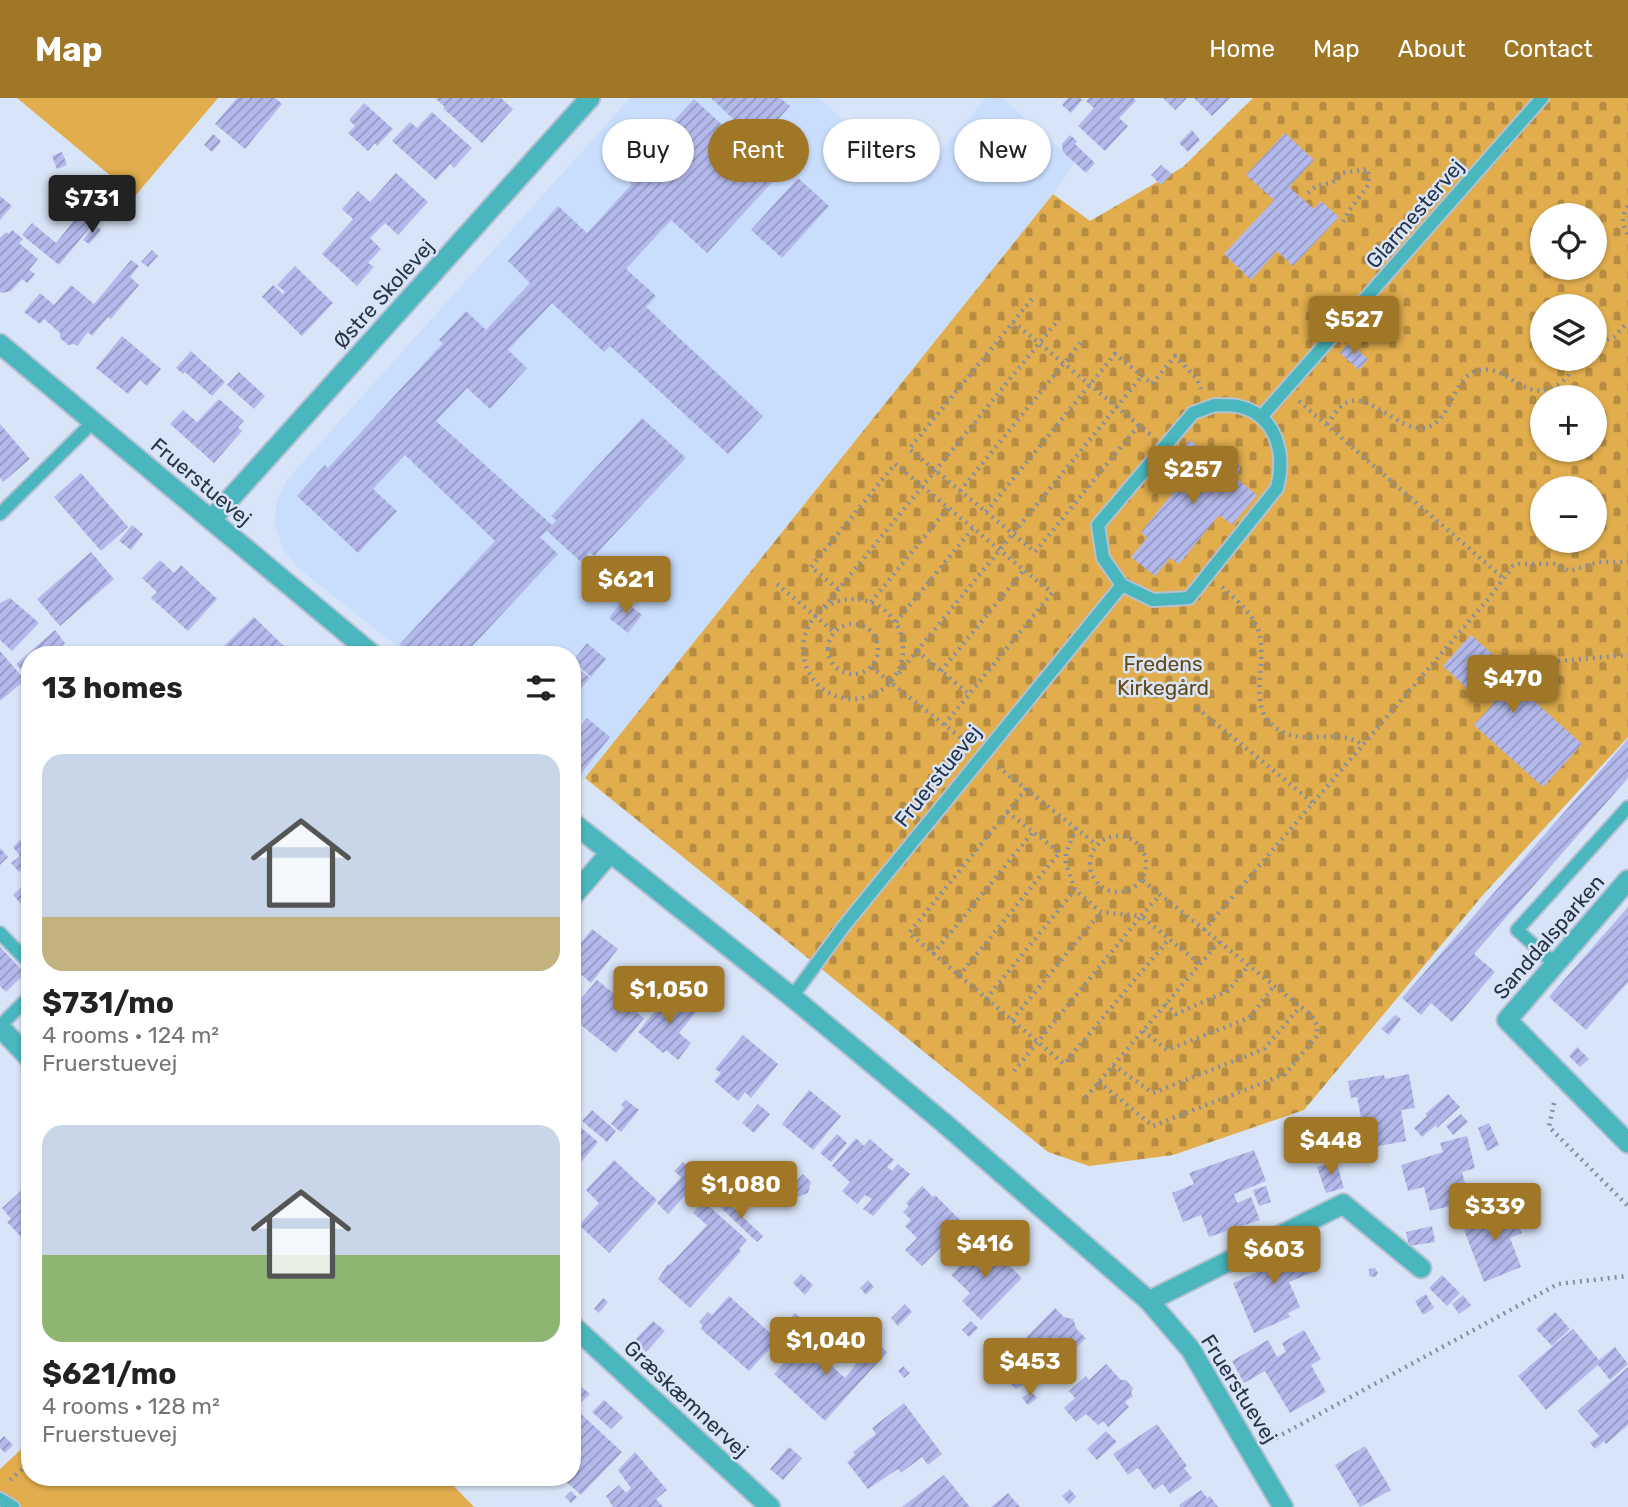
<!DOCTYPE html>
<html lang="en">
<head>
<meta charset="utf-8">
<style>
	body { margin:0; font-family:Rubik,sans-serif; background:#f6f6f6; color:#222; height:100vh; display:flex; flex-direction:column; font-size:26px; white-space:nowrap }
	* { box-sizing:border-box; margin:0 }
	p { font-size:23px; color:#767676 }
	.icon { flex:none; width:38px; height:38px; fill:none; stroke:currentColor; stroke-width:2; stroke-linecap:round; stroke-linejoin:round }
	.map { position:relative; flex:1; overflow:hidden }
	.panel { position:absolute; left:21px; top:548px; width:560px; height:840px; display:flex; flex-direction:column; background:#fff; border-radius:28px; box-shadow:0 2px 5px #0004 }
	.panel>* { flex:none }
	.banner { position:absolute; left:602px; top:21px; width:665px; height:63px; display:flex; gap:14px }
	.controls { position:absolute; left:1530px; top:105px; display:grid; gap:14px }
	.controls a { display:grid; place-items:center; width:77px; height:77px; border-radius:50%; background:#fff; box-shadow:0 2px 5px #0004; font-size:35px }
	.price { position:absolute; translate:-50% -60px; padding:0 16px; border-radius:7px; background:#a07726; color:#fff; font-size:23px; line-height:46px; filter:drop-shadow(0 2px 4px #0008) }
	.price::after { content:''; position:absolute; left:50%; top:42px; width:21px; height:16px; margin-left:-10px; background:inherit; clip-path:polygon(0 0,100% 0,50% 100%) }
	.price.selected { background:#222; color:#fff }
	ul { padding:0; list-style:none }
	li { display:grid; align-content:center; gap:14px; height:371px; padding:0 21px }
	li span { display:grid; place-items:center; height:217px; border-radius:21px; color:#555 }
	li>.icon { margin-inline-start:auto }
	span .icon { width:126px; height:126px; fill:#fffc; stroke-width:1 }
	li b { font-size:30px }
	h2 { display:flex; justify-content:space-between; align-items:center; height:84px; padding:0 21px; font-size:30px }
	.pill { padding:0 24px; border-radius:32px; background:#fff; box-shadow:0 2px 5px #0004; font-size:24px; line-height:63px }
	.pill.selected { background:#a07726; color:#fff }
	header { display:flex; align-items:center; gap:42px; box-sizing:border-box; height:98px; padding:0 35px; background:#a07726; color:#fff }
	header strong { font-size:33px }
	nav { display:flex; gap:38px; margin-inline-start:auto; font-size:24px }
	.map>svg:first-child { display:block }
	.built { fill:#c9ddfd }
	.cemetery { fill:url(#cemetery-stones); fill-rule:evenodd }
	.green { fill:#e1ad4d }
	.building { fill:url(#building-hatch) }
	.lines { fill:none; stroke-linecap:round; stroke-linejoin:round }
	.service-casing { stroke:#b5c1d3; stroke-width:16 }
	.minor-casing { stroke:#b5c1d3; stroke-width:23 }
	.path { stroke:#848fa2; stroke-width:4.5; stroke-dasharray:2 5; stroke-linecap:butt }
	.service { stroke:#49b7bd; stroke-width:12 }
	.minor { stroke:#49b7bd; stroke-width:19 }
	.labels { text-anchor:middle; stroke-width:5; stroke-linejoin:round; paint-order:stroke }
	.street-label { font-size:21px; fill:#283345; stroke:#d8e4f7 }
	.park-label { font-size:21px; fill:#644915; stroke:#d8e4f7 }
</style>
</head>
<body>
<header>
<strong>Map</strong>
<nav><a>Home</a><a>Map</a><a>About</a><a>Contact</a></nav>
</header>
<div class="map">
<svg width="1628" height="1409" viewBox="0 0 1628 1409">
	<defs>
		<pattern id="cemetery-stones" width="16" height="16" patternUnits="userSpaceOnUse" patternTransform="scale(1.75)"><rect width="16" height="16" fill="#e1ad4d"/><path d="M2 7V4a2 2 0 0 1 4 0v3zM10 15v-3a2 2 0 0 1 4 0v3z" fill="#b68d42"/></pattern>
		<pattern id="building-hatch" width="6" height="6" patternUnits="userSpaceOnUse" patternTransform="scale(1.75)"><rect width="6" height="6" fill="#b4b9ec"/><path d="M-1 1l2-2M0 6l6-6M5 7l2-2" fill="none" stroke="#9297c1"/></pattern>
	</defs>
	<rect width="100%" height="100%" fill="#d8e4f7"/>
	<path class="built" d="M630,0h189l94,85 73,-85h16l73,64 -22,32 -468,584 -13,6v-130h-165l-109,-86 -15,-19 -8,-23 1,-24 11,-22z"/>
	<path class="cemetery" d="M1253,0h375v639l-146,159 -178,214 -131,45 -84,11 -41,-14 -463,-374 468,-584 37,27 93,-54zM1542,117h52v53h-52zM1542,208h52v53h-52zM1542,299h52v53h-52zM1542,390h52v53h-52z"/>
	<path class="green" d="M17,0h201l-83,98z
		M30,1343v36h415l29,30h-474v-38z"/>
	<path class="building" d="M237,0h38l7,6 -37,45 -30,-25z
		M435,0h66l12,11 -31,34 -39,-35 2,-1z
		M711,0h69l10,8 -32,36z
		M1068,0h12l2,2 -11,13 -9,-8z
		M1089,0h44l3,3 -17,17 9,8 -23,25 -27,-25 16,-18 -8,-7z
		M1163,0h24l-12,12z
		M1194,0h36l-18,18z
		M694,1l84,77 -71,77 -36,-33 -45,49 30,27 -10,11 117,109 -35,38 -118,-108 -6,6 -52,-49 -44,47 19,18 -37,41 -23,-21 -31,33 116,104 4,-5 -5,-4 91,-98 44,40 -92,98 -4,-4 -9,10 -34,-31 -7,6 18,17 -93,100h-54l-11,-10 95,-103 -90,-86 -32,34 24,22 -39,42 -61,-57 28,-31 3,3 115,-125 -4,-3 27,-29 20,19 44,-47 -22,-22 50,-55 29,27 45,-49 -9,-8z
		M364,5l29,26 -16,17 -2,-3 -7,8 -20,-18 7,-7 -6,-6z
		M432,14l40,36 -18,20 -4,-4 -14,16 -44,-39 18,-19 7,6z
		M1192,32l8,10 -12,12 -9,-9z
		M1285,35l29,27 -25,27 25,22 7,-8 18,16 -46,49 -16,-15 -26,29 -27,-26 50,-54 -28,-25z
		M213,36l8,7 -9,11 -8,-7z
		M1070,37l7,6 -2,3 20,19 -9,10 -23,-21 -1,-8z
		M839,42l13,10 -13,15 -12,-10z
		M62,54l5,13 -10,4 -5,-13z
		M1161,67l11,9 -11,11 -10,-10z
		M396,75l32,29 -30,33 -13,-12 -15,15 11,11 -13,14 6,4 -17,19 -35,-32 31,-35 -11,-10 16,-18 12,11z
		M798,80l31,28 -47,52 -31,-28z
		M0,98l12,10 -12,14z
		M83,111l14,10 -38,46 -37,-30 10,-12 24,20z
		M95,127l6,5 -12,14 -6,-4z
		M12,132l11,9 -4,4 19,16 -9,11 6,4 -8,9 -5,-4 -11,12 -9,2 -2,-1v-54l6,-6 3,2z
		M152,152l6,6 -10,11 -7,-5z
		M131,162l8,6 -9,11 9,8 -28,34 -3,-2 -16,19 -4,-4 -11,14 -3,-2 -6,1 -8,-7v-5l-16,-14 -4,5 -16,-12 16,-19 14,12 17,-20 23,19z
		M295,168l38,37 -31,33 -40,-39 11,-12 10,9 2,-2 -8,-7z
		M122,238l39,33 -14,17 -7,-6 -12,14 -32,-26z
		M1349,244l19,17 -9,11 -19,-17z
		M191,253l34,31 -13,14 -27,-24 -2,2 -7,-6z
		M239,274l26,24 -11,13 -27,-24z
		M219,301l25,22 -6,6 4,4 -28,32 -44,-39 13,-14 14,12z
		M0,326l30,35 -27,23 -3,-4z
		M1190,342l22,18 11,-6 11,4 6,11 -3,12 20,16 -25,30 -13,-10 -40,49 -9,-6 -15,18 -24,-19 16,-19 -6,-6 40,-49 -16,-13z
		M81,375l47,54 -27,24 -47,-54z
		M132,427l11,9 -12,16 -12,-9z
		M91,454l23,27 -54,47 -23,-27z
		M160,462l14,13 7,-8 36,34 -29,32 -37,-33 6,-6 -15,-14z
		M10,500l29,25 -27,28 -12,-11v-37z
		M623,502l19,15 -14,18 -19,-15z
		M254,519l38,37h-59l-9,-8z
		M55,532l10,13 -13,11h-22v20l-3,2 -11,-12z
		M1471,537l37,33 -11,12 7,7 6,-8 72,65 -39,43 -69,-62 20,-22 -10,-10 -6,5 -35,-32z
		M587,545l19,16 -15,18 -18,-16z
		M0,553l25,29 -25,21z
		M572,566l18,14 -15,18 -3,-2z
		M587,620l23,19 -30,38 -8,-6v-32z
		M1628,641v39l-154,176 21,18 -43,50 -21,-19 -10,12 -19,-17z
		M20,742l7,8 3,-2v16l-11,10 -8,-9 9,-7 -7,-9z
		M0,750l8,9 -8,8z
		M30,781v35l-17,-19z
		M1628,809v75l-42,48 -37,-33z
		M592,831l26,20 -27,34 -19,-16v-13z
		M0,849l25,26 -19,19 -6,-6z
		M597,882l47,38 -28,35 -44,-35v-9z
		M671,893l25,21 -17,21 12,10 -13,17 -12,-10 -3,3 -25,-21z
		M1395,917l6,4 -12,16 -8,-6z
		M743,937l35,29 -27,34 -6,-6 -7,9 -24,-20 7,-8 -6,-4z
		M1577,949l12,12 -9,8 -11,-11z
		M1409,976l6,34 -14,2 5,31 -39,7 -10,-51 -6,1 -3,-17 36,-6 1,4z
		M809,992l32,26 -28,34 -31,-26z
		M1448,996l12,13 -23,21 -1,-3 -14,12 -8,-9 13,-12 -2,-2z
		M626,1002l13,10 -18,22 -10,-8 13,-16 -3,-3z
		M758,1006l12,10 -16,19 -12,-10z
		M592,1012l24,21 -9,11 -25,-21z
		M1461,1016l7,8 -15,13 -7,-9z
		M572,1022l26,22 -26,31z
		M1489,1025l10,22 -12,6 -9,-23z
		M837,1036l10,9 -16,19 -11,-9z
		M1467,1038l8,32 -13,4 8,29 -40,10 -6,-24 -16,4 -7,-26 42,-13 -3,-9z
		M856,1040l8,8 6,-7 24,21 -7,7 5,4 6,-7 12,10 -37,42 -10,-7 9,-10 -7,-4 -8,9 -15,-13 8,-9 -18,-16z
		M1254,1052l12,31 -32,13 3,9 14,-6 9,23 -51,17 -8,-22 -18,7 -11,-29 22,-9 -5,-11z
		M614,1062l43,40 -48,53 -30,-28 20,-22 -13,-13z
		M1336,1063l8,27 -18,5 -9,-26z
		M683,1064l18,16 -33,36 -11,-11 24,-26 -7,-6z
		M803,1076l8,8 -3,11 -11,4 -8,-8z
		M922,1088l11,11 2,-2 29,29 -42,42 -17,-16 12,-12 -12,-12 6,-6 -8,-8 6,-6 -3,-3z
		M1266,1088l5,16 -12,4 -6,-16z
		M23,1091l7,7v50l-23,-24 4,-3 -9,-11z
		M725,1102l38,36 -6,6 -37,-35z
		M703,1103l44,39 -8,9 2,2 -51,57 -32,-29 10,-15 2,1 37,-40 -14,-12z
		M1510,1104l12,31 -12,5 11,29 -37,15 -20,-52 25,-10 -4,-8z
		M1432,1128l3,16 -26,4 -3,-14z
		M1009,1131l8,9 -13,13 -9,-8z
		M1304,1139l14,33 -29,12 11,25 -12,6 2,4 -36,16 -21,-50 23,-10 -3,-10 24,-10 7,15 7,-3 -8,-19z
		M984,1143l38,37 -41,42 -19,-19 8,-8 -19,-18z
		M1375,1170l3,5 -3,4 -6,-1v-7z
		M801,1176l12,11 -8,10 -12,-12z
		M1442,1177l18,18 -13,13 -18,-18z
		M868,1182l6,7 -8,8 -6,-7z
		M1426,1196l8,14 -11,7 -8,-14z
		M1463,1197l8,10 -12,9 -7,-10z
		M729,1198l49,44 -29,31 -48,-42 2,-3 -4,-4 9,-10 4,3z
		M603,1200l5,4 -9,11 -5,-4z
		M905,1206l7,8 -14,14 -7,-8z
		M1055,1210l9,9 9,2 4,11 9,8 -46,46 -7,-7 -17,12 -15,-15 8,-8 -3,-3 7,-7 -2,-3z
		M1555,1214l15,17 -18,17 -16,-17z
		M795,1215l9,9 -16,23 -12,-10z
		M653,1223l12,10 -19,21 -12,-11z
		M971,1223l7,7 -9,9 -7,-7z
		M1573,1231l26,31 16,-13 13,17 -18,16 -12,-15 -52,45 -28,-34z
		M1304,1232l17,29 -10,6 15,27 -36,21 -25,-42 -21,12 -12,-22 36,-21 9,17 9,-5 -4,-9z
		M869,1237l18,17 -62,69 -51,-47 30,-33 41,37 20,-25 -7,-6z
		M1106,1266l15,16h5l7,8 -2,5 2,3 -8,6 4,5 -21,20 -5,-6 -5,4 -12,-11 -10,8 -12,-14 11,-10 -6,-7 17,-15 3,4z
		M903,1268l7,7 -6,5 -6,-7z
		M1628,1269v58l-22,19 -2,-3 -9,8 -5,-6 9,-7 -22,-25z
		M576,1284l14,12 -18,17v-25z
		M1031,1293l6,7 -9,7 -6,-7z
		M604,1302l19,17 -12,12 -19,-17z
		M904,1305l38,51 -14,11 -6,-8 -21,16 -3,-4 -30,20 -21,-27 8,-7 -2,-3 23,-18 -4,-6z
		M578,1313l44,41 -41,43 -20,-18h11v-60z
		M1157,1326l30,42 -3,2 8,10 -22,16 -7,-10 -9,6 -16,-22 -10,7 -15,-21z
		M1106,1333l11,11 -20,18 -10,-11z
		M4,1338l9,9 -8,8 -5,-5v-8z
		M1365,1348l26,44 -31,17 -25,-42z
		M789,1349l13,11 -19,22 -13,-11z
		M635,1354l32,38 -11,9 7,8h-50l-7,-11 13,-11 7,8 5,-5 -13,-18z
		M944,1377l26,32h-68z
		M1070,1391l6,8 -7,7 -7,-8z
		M1201,1392l6,8 3,-2 8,11h-38l-1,-2z
		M571,1393l6,6 -6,6 -6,-6z
		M1008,1395l12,14h-29z"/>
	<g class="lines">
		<g class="service-casing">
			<path id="service" d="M1215,307c7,0 15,0 22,1 40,8 49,49 40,82l-88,110 -36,2 -31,-15 -19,-27 -5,-33 95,-112z
				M1261,319l281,-319
				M0,416l93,-92
				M0,835l30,31
				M1555,866l-38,-34 111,-123
				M792,899l52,-71 278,-341
				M0,928l30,-30
				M0,1401l13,8"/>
		</g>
		<g class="minor-casing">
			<path id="minor" d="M0,246l372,310
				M211,422l379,-422
				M572,724l220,175 152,126 205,178 42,49 92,157
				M1628,782l-121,140 121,123
				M572,799l38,-44
				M0,929l30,32
				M1149,1203l194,-97 78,64
				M572,1227l198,182"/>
		</g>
		<path class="path" d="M1308,95l8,-7 16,-3 11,-10 25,-4 1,15 -21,28 -6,12
			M1628,108c-7,10 -6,19 0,29
			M1032,201l-123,150 126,103 104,-127
			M1013,224l138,113
			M1594,247l20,-8 14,-15
			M1299,303l204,177
			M1327,326c5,-6 10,-15 17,-20 22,-15 54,26 78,24 32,-3 28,-53 58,-58 30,-5 45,36 79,14 9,-6 14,-15 18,-25
			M960,393l122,-150
			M986,414l129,-158 37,30 23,-28 22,23 4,10
			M777,486l57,48
			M1222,489c12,11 28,24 35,40 14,31 -13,79 19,101 28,20 60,-2 87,17
			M838,491l-27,-22 84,-103 157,129 -108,132
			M803 551a50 50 0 1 1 100 0a50 50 0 1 1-100 0Z
			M871,504l77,-94
			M824,509l235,-288
			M896,524l77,-94
			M828 551a25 25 0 1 1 50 0a25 25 0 1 1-50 0Z
			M917,553l52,43
			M1558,563l70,-6
			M871,569l95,75
			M941,573l83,-101
			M899,575l243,-297
			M1197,610l116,95
			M998,669l99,78
			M1026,691l-117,144 155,131 105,-125
			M1007,714l52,40
			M1076,730l-10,25v10l9,27 26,22 40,4 19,-21
			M1090 766a28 28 0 1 1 56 0a28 28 0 1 1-56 0Z
			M1204,832l285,-332 24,-32 6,-2h35l15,7 30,-9h29
			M933,856l100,-122
			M959,878l101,-124
			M986,901l89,-109
			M1165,906l11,10 52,-23 21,-26
			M1012,922l89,-108
			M1143,933l24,19 82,-32 25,-32
			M1113,967l40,28 111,-44 36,-42
			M1014,973l127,-155 59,48
			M1099,984l54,44 132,-52 32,-38v-11l-5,-9 -170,-136
			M1086,999l133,-155
			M1554,1005l-5,24 79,79
			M1270,1343l288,-157 70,-8
			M10,1382l20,-18"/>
		<use href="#service" class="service"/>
		<use href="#minor" class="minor"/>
	</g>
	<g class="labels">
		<g class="street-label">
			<text transform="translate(1415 116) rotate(-49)" y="7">Glarmestervej</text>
			<text transform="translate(384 196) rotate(-48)" y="7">Østre Skolevej</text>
			<text transform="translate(201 384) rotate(40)" y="7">Fruerstuevej</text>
			<text transform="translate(938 678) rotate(-51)" y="7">Fruerstuevej</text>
			<text transform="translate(1549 839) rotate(-49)" y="7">Sanddalsparken</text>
			<text transform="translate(1239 1291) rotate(58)" y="7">Fruerstuevej</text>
			<text transform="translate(686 1301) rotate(43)" y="7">Græskæmnervej</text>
		</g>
		<g class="park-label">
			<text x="1163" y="573">Fredens<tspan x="1163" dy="24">Kirkegård</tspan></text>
		</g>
	</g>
</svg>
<div class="controls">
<a><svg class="icon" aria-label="locate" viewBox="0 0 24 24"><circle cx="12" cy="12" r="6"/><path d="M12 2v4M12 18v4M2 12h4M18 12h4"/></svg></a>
<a><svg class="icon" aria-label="layers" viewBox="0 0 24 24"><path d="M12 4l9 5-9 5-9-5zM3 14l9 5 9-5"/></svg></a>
<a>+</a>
<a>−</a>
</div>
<b class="price selected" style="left:92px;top:137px">$731</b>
<b class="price" style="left:1354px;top:258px">$527</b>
<b class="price" style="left:1193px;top:408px">$257</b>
<b class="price" style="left:626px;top:518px">$621</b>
<b class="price" style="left:1513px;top:617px">$470</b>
<b class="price" style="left:669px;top:928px">$1,050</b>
<b class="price" style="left:1331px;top:1079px">$448</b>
<b class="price" style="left:741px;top:1123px">$1,080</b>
<b class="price" style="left:1495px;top:1145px">$339</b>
<b class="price" style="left:985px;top:1182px">$416</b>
<b class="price" style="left:1274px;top:1188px">$603</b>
<b class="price" style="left:826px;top:1279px">$1,040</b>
<b class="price" style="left:1030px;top:1300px">$453</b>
<div class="banner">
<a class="pill">Buy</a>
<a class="pill selected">Rent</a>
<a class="pill">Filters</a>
<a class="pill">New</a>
</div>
<section class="panel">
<h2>13 homes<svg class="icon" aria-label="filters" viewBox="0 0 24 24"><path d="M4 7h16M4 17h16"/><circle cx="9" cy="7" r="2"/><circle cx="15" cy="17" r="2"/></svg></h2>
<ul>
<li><span style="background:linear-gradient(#c9d6e8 75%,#c2b280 0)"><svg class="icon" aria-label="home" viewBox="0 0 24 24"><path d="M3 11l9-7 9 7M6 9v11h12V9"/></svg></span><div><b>$731/mo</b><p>4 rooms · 124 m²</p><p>Fruerstuevej</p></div></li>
<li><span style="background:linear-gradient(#c9d6e8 60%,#8fb573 0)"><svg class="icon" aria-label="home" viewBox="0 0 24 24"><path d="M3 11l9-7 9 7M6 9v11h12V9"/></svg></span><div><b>$621/mo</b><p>4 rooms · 128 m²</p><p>Fruerstuevej</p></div></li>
</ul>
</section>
</div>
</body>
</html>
